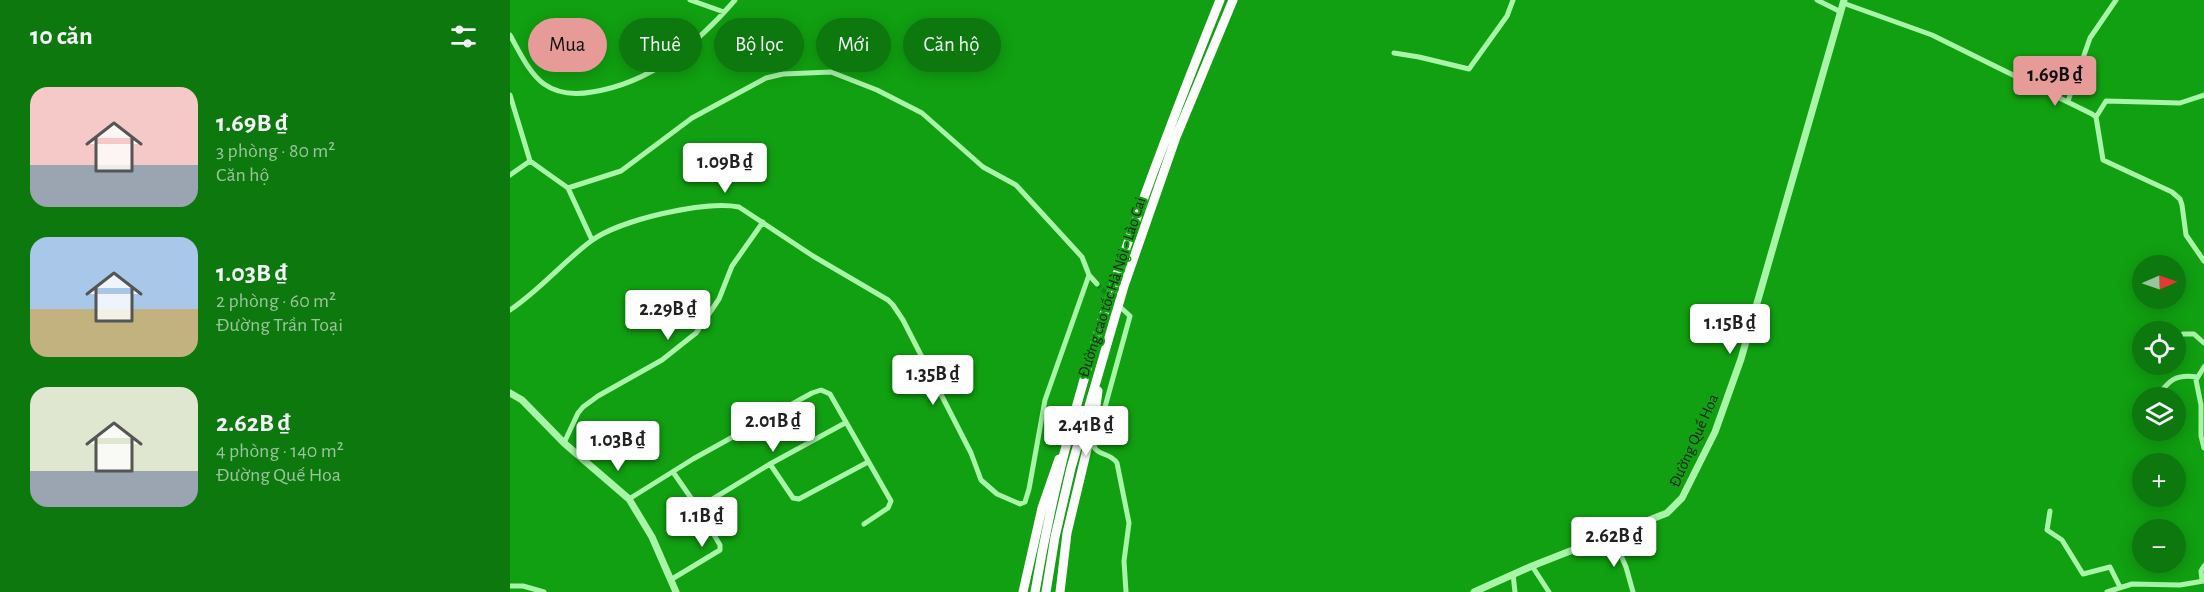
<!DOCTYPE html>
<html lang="vi">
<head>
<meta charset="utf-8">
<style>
	body { margin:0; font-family:"Alegreya Sans",sans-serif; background:#167d16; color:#f1f3f6; height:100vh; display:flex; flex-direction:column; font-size:22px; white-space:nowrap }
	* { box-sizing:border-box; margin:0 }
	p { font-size:20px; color:#9ac49d }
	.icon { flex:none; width:33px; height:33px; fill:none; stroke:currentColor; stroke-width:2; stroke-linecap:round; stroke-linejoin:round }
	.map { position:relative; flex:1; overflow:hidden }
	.side { display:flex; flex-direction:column; background:#0d780d; width:510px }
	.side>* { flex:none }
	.hud { position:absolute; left:18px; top:18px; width:570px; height:54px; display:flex; gap:12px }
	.needle { width:39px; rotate:88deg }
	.controls { position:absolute; left:1622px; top:255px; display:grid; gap:12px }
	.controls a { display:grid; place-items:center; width:54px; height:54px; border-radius:50%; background:#0d780d; box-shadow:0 3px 15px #0003; font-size:30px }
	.price { position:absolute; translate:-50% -51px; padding:0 14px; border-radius:6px; background:#fff; color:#222; font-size:20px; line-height:39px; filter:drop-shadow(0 2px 3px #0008) }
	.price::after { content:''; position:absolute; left:50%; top:36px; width:18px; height:14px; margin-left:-9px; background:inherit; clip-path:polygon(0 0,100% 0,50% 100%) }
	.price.current { background:#e69b98; color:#111 }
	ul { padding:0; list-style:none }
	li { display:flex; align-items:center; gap:18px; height:150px; padding:0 30px }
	li span { display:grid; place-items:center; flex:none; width:168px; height:120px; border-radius:18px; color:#555 }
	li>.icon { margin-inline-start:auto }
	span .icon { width:72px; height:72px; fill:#fffc; stroke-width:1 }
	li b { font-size:26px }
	h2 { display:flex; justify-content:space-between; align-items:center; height:72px; padding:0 30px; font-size:26px }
	.pill { padding:0 21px; border-radius:27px; background:#0d780d; box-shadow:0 3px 15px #0003; font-size:21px; line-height:54px }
	.pill.current { background:#e69b98; color:#111 }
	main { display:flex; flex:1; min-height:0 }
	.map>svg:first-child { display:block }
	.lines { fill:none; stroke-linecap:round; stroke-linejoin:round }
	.minor-tunnel { stroke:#138613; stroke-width:5; stroke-dasharray:5 2.5; stroke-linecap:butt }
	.minor { stroke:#a9f5a8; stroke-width:5 }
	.tertiary { stroke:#a9f5a8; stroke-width:7 }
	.motorway { stroke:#fff; stroke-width:9 }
	.labels { text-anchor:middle; stroke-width:4.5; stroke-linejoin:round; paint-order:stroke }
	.street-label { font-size:16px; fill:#1d1d1d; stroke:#11a011 }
</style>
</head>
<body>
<main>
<section class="side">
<h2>10 căn<svg class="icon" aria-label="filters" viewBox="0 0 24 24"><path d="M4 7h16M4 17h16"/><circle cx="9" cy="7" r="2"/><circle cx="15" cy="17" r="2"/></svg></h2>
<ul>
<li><span style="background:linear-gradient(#f6c9c9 65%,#9aa5b1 0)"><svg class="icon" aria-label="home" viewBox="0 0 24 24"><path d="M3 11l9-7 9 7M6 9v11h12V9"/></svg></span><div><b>1.69B ₫</b><p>3 phòng · 80 m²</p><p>Căn hộ</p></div></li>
<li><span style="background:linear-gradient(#a9c7e8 60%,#c2b280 0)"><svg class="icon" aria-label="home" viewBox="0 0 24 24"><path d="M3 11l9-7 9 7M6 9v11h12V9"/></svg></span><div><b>1.03B ₫</b><p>2 phòng · 60 m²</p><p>Đường Trần Toại</p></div></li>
<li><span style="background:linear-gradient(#dfe7d0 70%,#9aa5b1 0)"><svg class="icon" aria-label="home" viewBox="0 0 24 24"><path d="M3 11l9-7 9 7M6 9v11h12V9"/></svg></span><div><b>2.62B ₫</b><p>4 phòng · 140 m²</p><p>Đường Quế Hoa</p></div></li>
</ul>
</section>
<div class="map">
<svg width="1694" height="592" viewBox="0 0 1694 592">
	<rect width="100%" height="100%" fill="#11a011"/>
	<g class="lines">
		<path class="minor-tunnel" d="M587,284l21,21"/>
		<path class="minor" d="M180,0l34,12
			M1307,0l24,12
			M1333,3l89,32 160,79 4,3 7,43 69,32 8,7 2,6 4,30 18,26
			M0,35c9,16 19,38 34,49 14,10 31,11 48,8 59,-9 105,-48 143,-92
			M884,53l25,4 50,12 38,-53 6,-16
			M0,95l20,66 38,27 24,52
			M1558,101l22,-63 26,-38
			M1586,117l10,-16 74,2 24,-8
			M0,175l20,-14
			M58,188l53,-17 71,-53 74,-40 17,-4 48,-2 46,18 45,23 61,54 33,18 66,72 7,18 8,9
			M608,305l12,11 -36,131c5,9 17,6 23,16l12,60 -5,38 2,31
			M0,310c30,-20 53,-48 81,-69 28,-21 114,-41 148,-34l74,49 75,44 5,5 10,15 68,133 10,27 16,14 23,10 5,-2 4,-13 16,-89 44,-125
			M1667,339l6,-5h11l10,9
			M1694,367l-8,13 5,25v31l3,12
			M1646,398c13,-18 19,-24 41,-21
			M1641,430l1,3
			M54,443l14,-30 5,-6 15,-11 64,-36 34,-27 23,-34 13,-33 31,-44
			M260,464l75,-41
			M163,472l25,36 72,-44 23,34 6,1 69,-37
			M119,499l64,-40 119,-66 9,-3 9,4 61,107 -3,7 -24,16
			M1540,511l-3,19 15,10 21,34 27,-7 10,20
			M1102,535l14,32 7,25
			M1022,566l17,26
			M1003,574l2,18
			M162,579l48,-29v-5l-22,-37
			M1692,580l-1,-9 3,-5
			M0,586h13l21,6
			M1597,592l25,-8 48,1 24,-4"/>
		<path class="tertiary" d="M0,393l12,7 42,43 65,56 23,38 24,55
			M964,592l58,-26 135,-53 15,-15 33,-66 26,-73 103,-359"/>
		<path class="motorway" d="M513,592l19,-84 17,-49
			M525,592c34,-205 108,-400 185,-592
			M536,592l9,-55 16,-69 53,-182 52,-149 57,-137
			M550,592l7,-59 27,-113 4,-29"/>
	</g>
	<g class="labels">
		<g class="street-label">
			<text transform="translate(601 287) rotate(-72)" y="6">Đường cao tốc Hà Nội - Lào Cai</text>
			<text transform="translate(1183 440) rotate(-66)" y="6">Đường Quế Hoa</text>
		</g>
	</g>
</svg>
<div class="controls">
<a><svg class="needle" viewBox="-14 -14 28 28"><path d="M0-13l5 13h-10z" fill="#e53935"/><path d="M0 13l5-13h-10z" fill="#9ac49d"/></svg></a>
<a><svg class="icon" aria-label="locate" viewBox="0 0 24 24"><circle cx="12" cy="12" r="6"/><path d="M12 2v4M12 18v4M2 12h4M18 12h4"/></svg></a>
<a><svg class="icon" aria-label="layers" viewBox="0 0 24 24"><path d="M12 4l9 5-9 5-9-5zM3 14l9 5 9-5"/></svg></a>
<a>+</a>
<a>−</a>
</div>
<b class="price current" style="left:1545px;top:107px">1.69B ₫</b>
<b class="price" style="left:215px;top:194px">1.09B ₫</b>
<b class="price" style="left:158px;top:341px">2.29B ₫</b>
<b class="price" style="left:1220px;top:355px">1.15B ₫</b>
<b class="price" style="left:423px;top:406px">1.35B ₫</b>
<b class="price" style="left:263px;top:453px">2.01B ₫</b>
<b class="price" style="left:576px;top:457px">2.41B ₫</b>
<b class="price" style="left:108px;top:472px">1.03B ₫</b>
<b class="price" style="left:192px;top:548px">1.1B ₫</b>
<b class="price" style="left:1104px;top:568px">2.62B ₫</b>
<div class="hud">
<a class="pill current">Mua</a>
<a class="pill">Thuê</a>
<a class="pill">Bộ lọc</a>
<a class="pill">Mới</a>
<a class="pill">Căn hộ</a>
</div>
</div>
</main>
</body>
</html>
